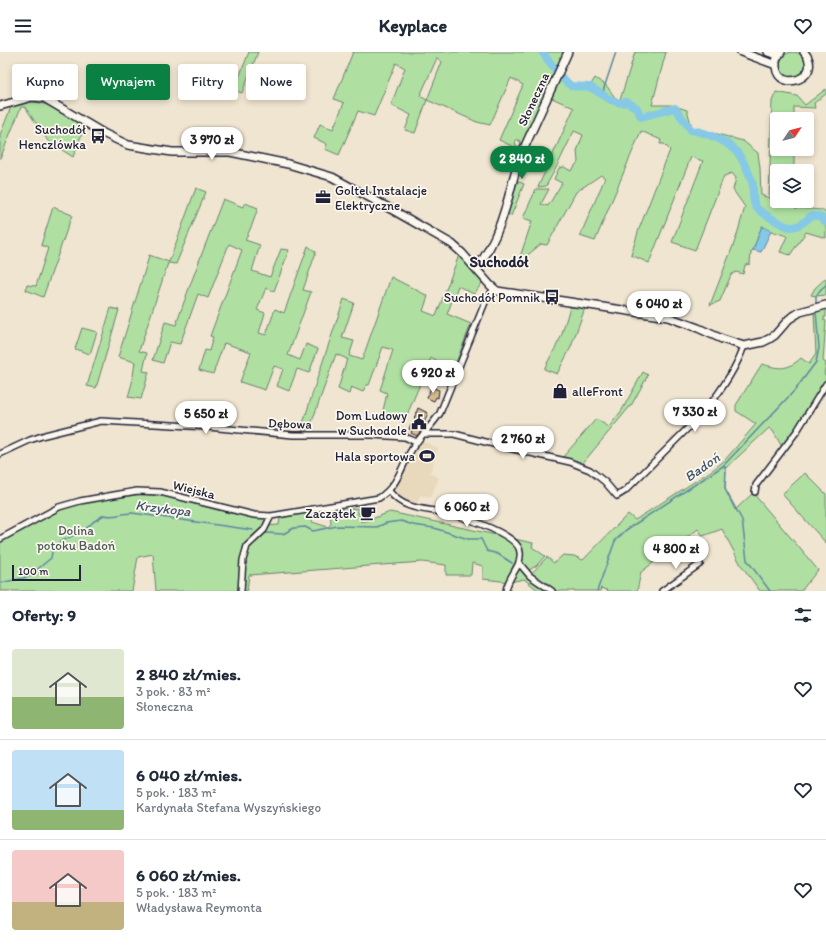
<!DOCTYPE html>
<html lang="pl">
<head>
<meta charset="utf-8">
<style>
	body { margin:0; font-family:Itim,sans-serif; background:#f2f2f3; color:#1f2937; height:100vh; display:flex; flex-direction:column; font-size:15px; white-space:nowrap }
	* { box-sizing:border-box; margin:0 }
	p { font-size:13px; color:#747a83 }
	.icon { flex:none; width:22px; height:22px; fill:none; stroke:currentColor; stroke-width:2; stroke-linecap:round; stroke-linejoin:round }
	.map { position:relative; height:539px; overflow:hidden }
	.details { display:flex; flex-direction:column; background:#fff; flex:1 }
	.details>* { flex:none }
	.banner { position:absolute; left:12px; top:12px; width:400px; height:36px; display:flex; gap:8px }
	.needle { width:26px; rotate:55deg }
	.controls { position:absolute; left:770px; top:60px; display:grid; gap:8px }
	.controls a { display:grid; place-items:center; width:44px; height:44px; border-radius:4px; background:#fff; box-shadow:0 2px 6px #0003; font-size:20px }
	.scale { position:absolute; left:12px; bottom:10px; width:69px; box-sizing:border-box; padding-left:4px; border:2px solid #22223b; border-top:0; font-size:11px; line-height:14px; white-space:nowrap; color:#22223b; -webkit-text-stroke:3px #fbf7ec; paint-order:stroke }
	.price { position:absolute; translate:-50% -34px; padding:0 9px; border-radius:14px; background:#fff; color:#222; font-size:13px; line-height:26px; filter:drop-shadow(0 1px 2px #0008) }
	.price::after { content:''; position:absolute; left:50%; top:24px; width:12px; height:9px; margin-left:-6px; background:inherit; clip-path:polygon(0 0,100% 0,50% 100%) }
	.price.on { background:#0b8043; color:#fff }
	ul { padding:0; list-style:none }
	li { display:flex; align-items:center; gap:12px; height:100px; padding:0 12px }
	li+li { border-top:1px solid #e0e1e3 }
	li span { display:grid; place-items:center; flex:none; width:112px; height:80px; border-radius:4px; color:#555 }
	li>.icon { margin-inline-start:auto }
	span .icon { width:48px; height:48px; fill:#fffc; stroke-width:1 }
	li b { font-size:17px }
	h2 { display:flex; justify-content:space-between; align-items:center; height:48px; padding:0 12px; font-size:17px }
	.chip { padding:0 14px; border-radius:4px; background:#fff; box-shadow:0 2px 6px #0003; font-size:14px; line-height:36px }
	.chip.on { background:#0b8043; color:#fff }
	header { display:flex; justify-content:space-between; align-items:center; height:52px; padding:0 12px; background:#fff; font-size:18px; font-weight:700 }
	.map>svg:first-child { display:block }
	.built { fill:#e8d9bc }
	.green { fill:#afe0a1; stroke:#68816e; fill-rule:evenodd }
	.water { fill:#85c9e7; stroke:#5d86a2 }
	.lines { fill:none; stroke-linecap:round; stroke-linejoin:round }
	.stream { stroke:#5d86a2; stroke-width:1.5 }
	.river { stroke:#85c9e7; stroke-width:8 }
	.building { fill:#d7bc8d; stroke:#22223b }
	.street-casing { stroke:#22223b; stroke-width:8 }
	.secondary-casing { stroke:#22223b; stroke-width:10 }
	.street { stroke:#fbf7ec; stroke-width:5 }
	.secondary { stroke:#fbf7ec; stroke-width:7 }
	.labels { text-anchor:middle; stroke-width:3.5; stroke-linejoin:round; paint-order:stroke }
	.street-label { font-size:13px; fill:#22223b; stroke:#fbf7ec }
	.poi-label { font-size:13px; fill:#22223b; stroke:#fbf7ec; text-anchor:end }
	.park-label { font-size:13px; fill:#4c5b5a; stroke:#fbf7ec }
	.water-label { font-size:14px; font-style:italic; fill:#40546f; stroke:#fbf7ec }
	.quarter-label { font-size:15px; font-weight:bold; fill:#22223b; stroke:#fbf7ec }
</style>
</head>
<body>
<header><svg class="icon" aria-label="menu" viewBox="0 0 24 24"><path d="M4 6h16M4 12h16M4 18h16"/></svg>Keyplace<svg class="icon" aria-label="heart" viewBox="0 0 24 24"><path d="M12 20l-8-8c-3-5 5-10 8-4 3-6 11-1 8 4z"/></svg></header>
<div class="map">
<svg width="826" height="539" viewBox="0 0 826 539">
	<rect width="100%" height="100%" fill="#f0e5d0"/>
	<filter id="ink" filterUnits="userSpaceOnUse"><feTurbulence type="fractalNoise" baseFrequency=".025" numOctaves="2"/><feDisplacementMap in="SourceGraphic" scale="8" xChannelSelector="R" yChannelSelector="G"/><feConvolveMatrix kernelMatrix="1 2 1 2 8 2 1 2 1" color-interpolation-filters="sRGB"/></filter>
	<g filter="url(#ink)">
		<path class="built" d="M422,389l16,7 -8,25 9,5 -9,20 -9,-3 -5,9 -17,-8 -4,-7z"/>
		<path class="green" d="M249,0h9l-16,41 -8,-3z
			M353,0h212l-3,6 -3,-1 2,4 -5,8c8,15 18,16 34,17l5,-8 11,7 10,14 4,1 15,-48h31l-14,53h19l16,5 5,17 51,14 15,12 2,15 1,27 8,3 3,-97 4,-9 21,4 8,9 21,-16v5l-12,9 1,5 -21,-1v12h-17v30h17v22h-17v30h18v7l27,2 4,3v25l-20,-6 -16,23 -10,-3 7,-16 -16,-5 -9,-5 -9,24 -2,2 -1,12 -5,1 -2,9 -7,-2 -5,3 -11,26 -10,4 26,-67 9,-31 -12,-17 3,-12 -4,-5 -8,3 -29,74 -23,-8 31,-81 -12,-4 -42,106 -18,-8 8,-26 31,-79 -6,-6h-4l1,-4 -20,-9 -46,110 -15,-5 25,-58 -4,-3 -25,17 -29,53 -6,-1 -17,14 -4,-1 12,-36 -9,-3 13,-29h13l-8,15 7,2 14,-23 -8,-4 5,-11 5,-1 7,4 7,-9 -1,-11 6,-16 -9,-4 -17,35 -11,20 -8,1 36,-79 -22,-10 -8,-1 -22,49 -3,-6h-4l1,6 4,3v1l-21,-10 24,-55 -12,-7 -21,47 -13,-3 -50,-22 -12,33 -10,-3 6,-15 -20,-10 14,-37 -9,-5 -22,53 -16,-5 -19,44 -14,-6 2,-5 -13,-6 6,-14 13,5 11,-26 -10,-4zM437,6l5,4 -15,38 -7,-4z
			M780 13a13 13 0 1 1 26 0a13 13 0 1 1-26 0Z
			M29,50c21,-1 38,14 56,24l-12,31 -25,-16 -23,-34h-4l-21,52v-24l11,-28z
			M517,129l7,3 -13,32 -3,-2z
			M196,136l10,4 -30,72 -8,-1 -29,88 8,2 -4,18 6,1 -8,27 -13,-2 4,-14 3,-21 -17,-5 30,-97 1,-5 20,7z
			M223,147l20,8 2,-4 13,5 -6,17 -7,15 15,5 -8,26 18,6 11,-28 8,1 -15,41 -8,-3 -9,22 8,3 -6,20 7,2 9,-26 9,4 24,-67 8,6 -13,38 8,2 -23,63 12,5 6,-16 12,5 -9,24 -12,-4 -8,22 -12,-5 6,-17 -9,-3 -9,24 -25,-8 11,-30 -27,-9 -11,31 -14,-4 6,-20 4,1 4,-14 -3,-1 32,-86 -13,-6 -21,54 -10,-4 -18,50 -10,-2 -7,21 -10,-3 12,-38 11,3c14,-42 31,-84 47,-126z
			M53,155l19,8 -29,82 -17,-7 1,-5 9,1 12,-38 -7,-3z
			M459,203l19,21 4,7 -8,11 -16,-8 -11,28 24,10 -18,46h-3l-1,3 -14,-8 1,-4 -5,-3 -27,64 -22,-7 5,-22 -7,-3 13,-40 -10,-3 -14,38h-3l-3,7 -12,-5 -2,7 -11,-5 9,-30 -11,-5 -27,76h-8l17,-54 26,-77 10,4 -12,35 12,3 -5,15 13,4 29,-83 37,19 -5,15 13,5z
			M826,226v17l-10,1 -5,-1 4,-7z
			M570,255l15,1 -14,39 -14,27 -13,-5 17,-32z
			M111,256l8,2 -23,78 -9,-2z
			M826,256v9h-2v3l2,1 -3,40 3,2 -2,11 2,2v5l-30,48 -14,18 -9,-16 -4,-3 -43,40 -1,21 10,21 18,-17 65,77 -17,21h-41l-19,-26 -19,-36 -19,7 -5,-7 -57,43 -4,19h-28l-8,-3 -1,3h-45l-24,-17 16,-17 7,6 9,-8 11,1 9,4 45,-46 7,6 76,-49 13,-10 32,-37 -20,-13v-6l26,-41c17,5 25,7 39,-6l8,6 7,-10 -2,-41z
			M82,276l15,4 -7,22 -15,-5z
			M643,320l5,3 -16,29 -50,60 -20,-6 34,-39 13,8 13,-17z
			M805,421l21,21v49l-44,-49z
			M143,442l26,3 60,16 39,5 -3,8 14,-1 1,-7 33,-7 -1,11 16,5 3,-3 -1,-15 11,-3 2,4 14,-2 4,14 8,-2 21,-8 143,31 -1,4 13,9 -9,10 -7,4 -2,-2 -2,6 25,17h-11l-15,-12 -14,3 -27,-3v-13l-11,-3 -1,12h-25v-10l-24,-3 -173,13 -2,16h-91l-3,-37 -15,3 -6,34h-132v-49l2,-2 62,-32 21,-6z"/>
		<path class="water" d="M762,174l9,5 -10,21 -8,-2z"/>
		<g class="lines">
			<path class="stream" d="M603,43l1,-7 12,-36
				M816,253v-9l5,-7 5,-4
				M724,413l2,5 -1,19 17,31 5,40 23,31
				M266,481l17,1 11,-6 11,-1 8,4 24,-5 40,1 9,-4 15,-2 12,4 21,3 34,11h13l6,12 11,3 14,9
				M519,516l8,9 7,4
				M0,531l28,-6 23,-19 2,-12 34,-18 6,-6 11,-7c10,3 18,-2 28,-2l121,17
				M597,539l18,-50 11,-11 97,-64 72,-76 21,-28 3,-14 -3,-37"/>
			<path class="river" d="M542,0l20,26 9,8 19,1 21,13 9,3 7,-1 10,6 4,9 34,-9 16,22c16,3 34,10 46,22 5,6 15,26 16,34 0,6 -1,15 3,21 4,5 27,19 34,20 8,1 16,-6 21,-11h8l7,6"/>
		</g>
		<path class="building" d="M431,335l8,3 -1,8 -2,-1 -2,4 -7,-3z
			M418,356l10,5 -4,10 -10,-4z
			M411,372l11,5 -5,7 -6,-3 1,-3 -3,-1z"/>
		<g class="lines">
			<g class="street-casing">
				<path id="street" d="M424,382h30l59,15 57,13 20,8 15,12 12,14 8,-5 80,-80c15,-19 31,-42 39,-65
					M0,402l30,-14 15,-5 56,-14 107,6 85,8h79l33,2 11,5
					M389,439c16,21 39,17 61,23 16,4 69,21 70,38 2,15 -12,23 -14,39
					M755,440l1,-7 41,-54 29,-47
					M0,487l59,-32 21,-6 57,-10 23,1 94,23 17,1 108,-18c23,-15 22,-37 38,-56 7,-10 16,-18 23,-29l46,-113 8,-11
					M519,511l11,13 22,15
					M241,539l2,-31 4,-14 17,-16 7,-14
					M662,539l38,-27"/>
			</g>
			<g class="secondary-casing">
				<path id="secondary" d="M741,0l35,13
					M768,0l11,3
					M781,0c-4,4 -6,9 -5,15 3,27 49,10 28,-15
					M0,54l32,-9 12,1 61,36 23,11 44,7h58l58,12 44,13 66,36 54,31 10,9 28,32 7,6 171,26 30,11 24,11 22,7 19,-4 6,-3 6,-4 14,-16 11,-7 26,-7
					M477,216c13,-18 23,-41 29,-62 5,-16 8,-33 14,-49l48,-105"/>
			</g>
			<use href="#street" class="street"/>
			<use href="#secondary" class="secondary"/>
		</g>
	</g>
	<defs>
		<g id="bus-bare" transform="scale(1.2)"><path d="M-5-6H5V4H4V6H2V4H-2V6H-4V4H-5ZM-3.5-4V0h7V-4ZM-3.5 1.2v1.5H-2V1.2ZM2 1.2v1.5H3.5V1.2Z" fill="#22223b" stroke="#fbf7ec" stroke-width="2.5" paint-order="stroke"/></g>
		<g id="office-bare" transform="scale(1.2)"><path d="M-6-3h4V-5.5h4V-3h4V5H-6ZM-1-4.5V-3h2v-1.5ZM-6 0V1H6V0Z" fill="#22223b" stroke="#fbf7ec" stroke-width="2.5" paint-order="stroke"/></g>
		<g id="shop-bare" transform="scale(1.2)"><path d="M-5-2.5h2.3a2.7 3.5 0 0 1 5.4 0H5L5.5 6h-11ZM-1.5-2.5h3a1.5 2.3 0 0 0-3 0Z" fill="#22223b" stroke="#fbf7ec" stroke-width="2.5" paint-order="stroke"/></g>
		<g id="civic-bare" transform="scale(1.2)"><path d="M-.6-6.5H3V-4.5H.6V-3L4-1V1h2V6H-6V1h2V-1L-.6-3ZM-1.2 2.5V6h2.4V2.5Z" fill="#22223b" stroke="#fbf7ec" stroke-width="2.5" paint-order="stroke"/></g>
		<g id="stadium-bare" transform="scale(1.2)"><path d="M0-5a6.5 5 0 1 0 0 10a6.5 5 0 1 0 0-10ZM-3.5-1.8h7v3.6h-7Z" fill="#22223b" stroke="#fbf7ec" stroke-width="2.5" paint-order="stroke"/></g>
		<g id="cafe-bare" transform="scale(1.2)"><path d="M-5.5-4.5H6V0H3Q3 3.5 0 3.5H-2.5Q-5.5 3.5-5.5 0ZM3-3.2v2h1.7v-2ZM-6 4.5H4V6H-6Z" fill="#22223b" stroke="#fbf7ec" stroke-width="2.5" paint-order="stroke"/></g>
	</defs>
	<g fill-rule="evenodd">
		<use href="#bus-bare" x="98" y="84"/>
		<use href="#office-bare" x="323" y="145"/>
		<use href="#bus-bare" x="552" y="245"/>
		<use href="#shop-bare" x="560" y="339"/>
		<use href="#civic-bare" x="419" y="370"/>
		<use href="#stadium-bare" x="427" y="404"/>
		<use href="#cafe-bare" x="368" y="461"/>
	</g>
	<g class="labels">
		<g class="street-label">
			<text transform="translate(533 47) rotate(-65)" y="5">Słoneczna</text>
			<text transform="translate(290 371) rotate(2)" y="5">Dębowa</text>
			<text transform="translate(194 437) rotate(14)" y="5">Wiejska</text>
		</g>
		<g class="poi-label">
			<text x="86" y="82">Suchodół<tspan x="86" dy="15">Henczlówka</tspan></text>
			<text x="335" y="143" text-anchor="start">Goltel Instalacje<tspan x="335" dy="15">Elektryczne</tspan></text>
			<text x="540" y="250">Suchodół Pomnik</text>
			<text x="572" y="344" text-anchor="start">alleFront</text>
			<text x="407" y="368">Dom Ludowy<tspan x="407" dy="15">w Suchodole</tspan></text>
			<text x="415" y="409">Hala sportowa</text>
			<text x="356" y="466">Zaczątek</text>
		</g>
		<g class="park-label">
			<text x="76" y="483">Dolina<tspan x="76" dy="15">potoku Badoń</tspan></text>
		</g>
		<g class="water-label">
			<text transform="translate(702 415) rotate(-35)" y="5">Badoń</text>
			<text transform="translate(163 456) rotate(7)" y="5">Krzykopa</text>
		</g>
		<g class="quarter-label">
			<text x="499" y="215">Suchodół</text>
		</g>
	</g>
</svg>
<div class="controls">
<a><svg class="needle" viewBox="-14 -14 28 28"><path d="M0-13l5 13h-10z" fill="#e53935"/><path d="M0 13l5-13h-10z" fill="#747a83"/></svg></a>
<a><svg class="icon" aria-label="layers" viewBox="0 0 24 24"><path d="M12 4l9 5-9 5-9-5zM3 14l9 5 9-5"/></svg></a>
</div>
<div class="scale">100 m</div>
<b class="price" style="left:212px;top:109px">3 970 zł</b>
<b class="price on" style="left:522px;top:128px">2 840 zł</b>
<b class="price" style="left:659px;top:273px">6 040 zł</b>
<b class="price" style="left:433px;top:342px">6 920 zł</b>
<b class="price" style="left:695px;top:381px">7 330 zł</b>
<b class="price" style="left:206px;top:383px">5 650 zł</b>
<b class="price" style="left:523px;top:408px">2 760 zł</b>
<b class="price" style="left:467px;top:476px">6 060 zł</b>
<b class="price" style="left:676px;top:518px">4 800 zł</b>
<div class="banner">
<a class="chip">Kupno</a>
<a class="chip on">Wynajem</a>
<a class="chip">Filtry</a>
<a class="chip">Nowe</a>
</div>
</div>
<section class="details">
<h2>Oferty: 9<svg class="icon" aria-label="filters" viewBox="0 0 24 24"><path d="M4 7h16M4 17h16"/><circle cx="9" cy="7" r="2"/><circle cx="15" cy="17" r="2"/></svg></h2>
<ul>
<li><span style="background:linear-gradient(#dfe7d0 60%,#8fb573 0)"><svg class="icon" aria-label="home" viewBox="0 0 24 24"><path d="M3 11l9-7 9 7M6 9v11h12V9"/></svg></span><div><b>2 840 zł/mies.</b><p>3 pok. · 83 m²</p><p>Słoneczna</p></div><svg class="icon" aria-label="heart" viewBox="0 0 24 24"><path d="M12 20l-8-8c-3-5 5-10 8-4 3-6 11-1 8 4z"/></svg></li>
<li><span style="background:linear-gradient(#bfe0f5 75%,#8fb573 0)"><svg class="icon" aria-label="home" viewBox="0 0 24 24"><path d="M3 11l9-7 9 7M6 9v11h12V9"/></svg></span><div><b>6 040 zł/mies.</b><p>5 pok. · 183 m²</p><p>Kardynała Stefana Wyszyńskiego</p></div><svg class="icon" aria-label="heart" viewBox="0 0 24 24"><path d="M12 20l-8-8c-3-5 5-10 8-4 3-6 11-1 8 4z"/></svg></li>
<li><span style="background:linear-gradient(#f6c9c9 65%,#c2b280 0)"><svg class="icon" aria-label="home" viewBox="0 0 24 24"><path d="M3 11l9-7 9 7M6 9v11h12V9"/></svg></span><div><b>6 060 zł/mies.</b><p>5 pok. · 183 m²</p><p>Władysława Reymonta</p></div><svg class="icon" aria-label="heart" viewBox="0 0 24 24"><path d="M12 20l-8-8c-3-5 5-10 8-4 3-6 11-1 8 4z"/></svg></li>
</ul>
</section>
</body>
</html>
